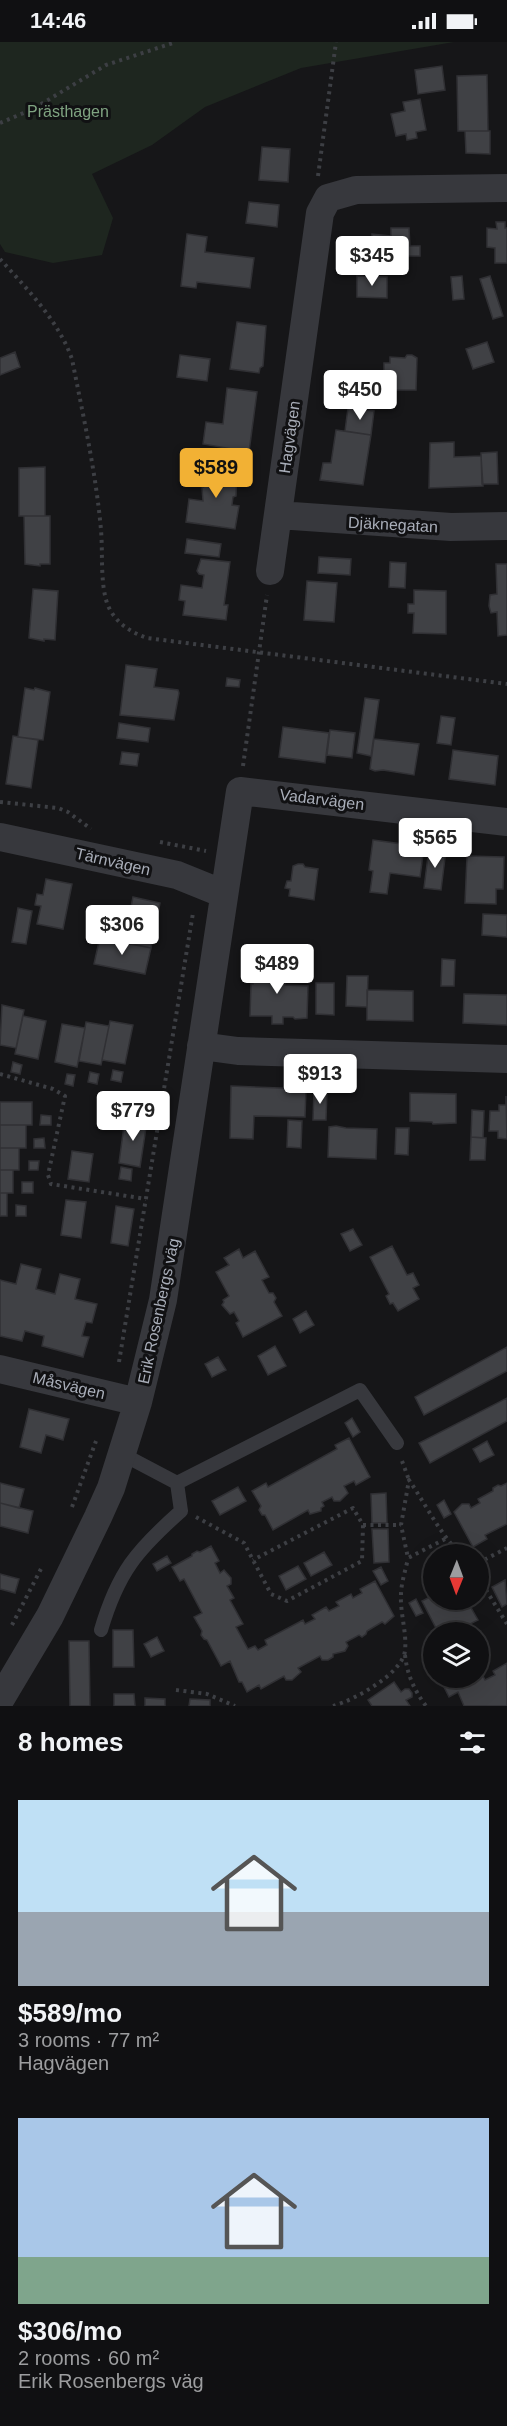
<!DOCTYPE html>
<html lang="en">
<head>
<meta charset="utf-8">
<style>
	body { margin:0; font-family:Helvetica,sans-serif; background:#1e1e20; color:#f1f3f6; height:100vh; display:flex; flex-direction:column; font-size:22px; white-space:nowrap }
	* { box-sizing:border-box; margin:0 }
	p { font-size:20px; color:#9c9d9f }
	.icon { flex:none; width:33px; height:33px; fill:none; stroke:currentColor; stroke-width:2; stroke-linecap:round; stroke-linejoin:round }
	.map { position:relative; height:1664px; overflow:hidden }
	.side { display:flex; flex-direction:column; background:#101012; flex:1 }
	.side>* { flex:none }
	.needle { width:39px; rotate:181deg }
	.controls { position:absolute; left:423px; top:1502px; display:grid; gap:12px }
	.controls a { display:grid; place-items:center; width:66px; height:66px; border-radius:50%; background:#101012; box-shadow:0 6px 24px #0002,0 0 0 2px #303032; font-size:30px }
	.price { position:absolute; translate:-50% -51px; padding:0 14px; border-radius:6px; background:#fff; color:#222; font-size:20px; line-height:39px; filter:drop-shadow(0 2px 3px #0008) }
	.price::after { content:''; position:absolute; left:50%; top:36px; width:18px; height:14px; margin-left:-9px; background:inherit; clip-path:polygon(0 0,100% 0,50% 100%) }
	.price.active { background:#f2b134; color:#111 }
	ul { padding:0; list-style:none }
	li { display:grid; align-content:center; gap:12px; height:318px; padding:0 18px }
	li span { display:grid; place-items:center; height:186px; border-radius:0px; color:#555 }
	li>.icon { margin-inline-start:auto }
	span .icon { width:108px; height:108px; fill:#fffc; stroke-width:1 }
	li b { font-size:26px }
	h2 { display:flex; justify-content:space-between; align-items:center; height:72px; padding:0 18px; font-size:26px }
	.status { display:flex; justify-content:space-between; align-items:center; height:42px; padding:0 30px; background:#101012; direction:ltr }
	.status svg { height:16px; fill:currentColor }
	.map>svg:first-child { display:block }
	.green { fill:#1e261f }
	.building { fill:#404145; stroke:#303034; stroke-width:1.5 }
	.lines { fill:none; stroke-linecap:round; stroke-linejoin:round }
	.path { stroke:#3d3f44; stroke-width:4; stroke-dasharray:3 4.5; stroke-linecap:butt }
	.lane { stroke:#37383d; stroke-width:14 }
	.street { stroke:#37383d; stroke-width:28 }
	.labels { text-anchor:middle; stroke-width:6; stroke-linejoin:round; paint-order:stroke }
	.park-label { font-size:16px; fill:#7fa381; stroke:#111113 }
	.street-label { font-size:16px; fill:#a8adb8; stroke:#111113 }
</style>
</head>
<body>
<div class="status"><b>14:46</b><svg viewBox="0 0 49 12"><path d="M0 12V9h3v3zM5 12V6h3v6zM10 12V3h3v9zM15 12V0h3v12zM26 1h20v11H26zM47 4h2v5h-2z"/></svg></div>
<div class="map">
<svg width="507" height="1664" viewBox="0 0 507 1664">
	<rect width="100%" height="100%" fill="#161618"/>
	<path class="green" d="M0,0h454l-153,26 -96,39 -53,38 -60,29 21,44 -11,37 -49,8 -48,-11 -5,-8z"/>
	<path class="building" d="M442,24l3,24 -27,4 -3,-24z
		M487,33l1,56h-30l-1,-55z
		M420,57l6,31 -10,2 1,6 -10,2 -1,-6 -10,2 -5,-22 14,-3 -2,-9z
		M465,89h25v23l-24,-1z
		M262,105l28,2 -2,33 -29,-2z
		M249,160l30,3 -2,22 -31,-4z
		M496,180h9v6h2v35h-12v-15l-8,-1v-19l10,1z
		M391,186h18l1,18h10v10h-48v-22l19,2z
		M187,192l20,3 -2,15 49,6 -4,30 -53,-6 -1,6 -15,-2z
		M357,234l30,1v21l-30,-1z
		M462,234l2,23 -11,1 -2,-23z
		M490,234l13,40 -10,3 -13,-40z
		M237,280l29,4 -3,40 -3,2 -1,5 -29,-4z
		M487,300l7,20 -21,7 -7,-20z
		M15,310l5,15 -20,8v-17z
		M180,313l30,4 -3,22 -30,-4z
		M407,313h5l5,3 -1,32h-27l1,-16h-6v-11h6v-6l15,1z
		M227,346l30,4 -8,60 -46,-8 3,-22 17,2z
		M348,366l26,3 -3,24 -26,-4z
		M336,388l35,5 -8,50 -43,-5 3,-17h8z
		M454,400v15l27,-1 2,30 -54,2 1,-45z
		M497,410l1,32h-16l-1,-31z
		M208,422l29,4 -1,28 -3,1 -1,8 7,1 -4,23 -49,-7 3,-23 14,2 -1,-13 3,-2z
		M45,425v49h-26v-48z
		M24,474h26v48h-10v2l-15,-2z
		M187,497l34,5 -2,13 -34,-4z
		M319,515l32,2 -1,16 -32,-2z
		M201,517l29,3 -6,43h4l-2,15 -43,-5 2,-14 -6,-1 2,-15 21,3 2,-13 -5,-1 -2,-3z
		M390,520l16,1 -1,25 -16,-1z
		M496,522h11v71l-9,1 -1,-24 -6,1 -2,-7 1,-11 7,-1z
		M307,539l30,2 -3,39 -30,-2z
		M33,547l25,2 -3,49 -11,-1v2l-15,-3z
		M414,548l32,1v43l-33,-1 1,-20h-6v-9h6z
		M126,623l31,4 -3,18 24,3 1,3 -5,27 -54,-5z
		M227,636l13,2 -1,7 -13,-1z
		M25,646l9,2 1,-2 15,4 -7,48 -25,-3z
		M365,656l14,2 -8,56 -14,-3z
		M441,674l14,2 -4,27 -14,-2z
		M119,681l31,5 -2,14 -31,-4z
		M283,685l46,6 -4,30 -46,-6z
		M330,688l25,3 -3,25 -25,-3z
		M13,694l25,4 -7,48 -25,-4z
		M374,697l45,5 -5,31 -31,-5 -8,1 -5,-2z
		M453,708l45,6 -3,29 -46,-6z
		M122,710l17,2 -2,12 -17,-2z
		M373,798l51,7 -4,30 -30,-4 -3,21 -17,-2 3,-21 -4,-1z
		M429,806l17,2 -5,40 -17,-2z
		M467,814l37,1 -1,32h-7v15l-31,-1z
		M298,822h5l2,3 13,2 -4,31 -25,-4 1,-7 -5,-1 2,-7h4l2,-15z
		M46,837l26,5 -9,45 -26,-5 4,-18 -6,-1 2,-11 6,1z
		M133,855l27,6 -9,45 -27,-5z
		M18,866l14,3 -6,33 -14,-2z
		M483,872l24,1v22l-25,-2z
		M100,895l51,11 -6,26 -51,-10z
		M442,917l13,1 -1,26h-13z
		M254,923l31,1v19l23,1 -1,32 -12,1 -2,-2h-10v7h-11v-8h-22l1,-32h2z
		M347,934h21l-1,31 -21,-1z
		M316,941h18v32l-18,-1z
		M367,948l46,1v30l-46,-1z
		M464,952l43,1v30l-44,-2z
		M2,963l22,5 -8,38 -16,-3z
		M23,974l23,5 -8,38 -23,-5z
		M110,979l23,4 -8,39 -23,-4z
		M86,980l23,4 -8,39 -22,-4z
		M62,982l23,4 -8,39 -22,-5z
		M13,1020l9,3 -2,9 -9,-2z
		M113,1028l10,2 -2,10 -10,-2z
		M90,1030l9,2 -2,10 -9,-2z
		M67,1032l8,1 -2,11 -8,-2z
		M231,1044l75,3 -1,28 -51,-1 -1,23 -23,-1z
		M314,1047l13,1 -1,30h-13z
		M410,1051l46,1v29l-23,1 -1,-2 -22,-1z
		M506,1054l1,43 -9,-1v-7h-9l1,-20h9v-6h7z
		M0,1060h32v23h-32z
		M472,1068l12,1 -1,27 -12,-1z
		M41,1073l10,1v9h-11z
		M125,1076l22,3 -7,46 -21,-4z
		M288,1078l14,1 -1,27 -14,-1z
		M0,1083h26v23h-26z
		M336,1084l10,2 31,1 -1,30 -48,-2 1,-30z
		M396,1086h13l-1,27 -13,-1z
		M471,1095l15,1 -1,22h-15z
		M44,1096l1,10h-11v-9z
		M0,1106h19v22h-19z
		M72,1109l21,3 -4,28 -21,-3z
		M29,1119h10l-1,9h-9z
		M121,1125l11,2 -1,12 -12,-2z
		M0,1128h13v23h-13z
		M22,1140h11v11h-11z
		M0,1151h7v23h-7z
		M66,1158l20,2 -5,36 -20,-3z
		M16,1163l10,1v10h-10z
		M116,1164l18,3 -6,37 -17,-3z
		M353,1187l9,16 -12,6 -9,-17z
		M392,1204l15,29 6,-2 6,12 -6,3 6,11 -21,12 -5,-8 -3,1 -4,-8 3,-2 -19,-37z
		M239,1207l4,9 12,-7 14,26 -7,3 7,13h4l3,5 -2,4 8,14 -39,21 -7,-14 3,-2 -5,-9 -4,2 -8,-9 2,-3 -1,-2 6,-4 -13,-24 13,-7 -5,-7z
		M21,1222l20,5 -5,20 19,5 5,-20 20,5 -5,20 22,5 -5,19 -6,-1 -4,14 7,1 -6,20 -41,-11 2,-10 -19,-5 -3,10 -22,-5v-56l16,4z
		M306,1269l8,14 -14,8 -7,-14z
		M275,1304l11,20 -18,9 -10,-19z
		M507,1305v24l-83,44 -9,-18z
		M218,1315l8,13 -14,7 -7,-13z
		M507,1356v23l-77,42 -11,-20z
		M29,1367l40,10 -6,21 -17,-5 -5,18 -21,-6z
		M352,1376l8,14 -7,5 -8,-14z
		M349,1396l21,39 -14,8 -2,-4 -10,5 4,7 -8,8h-6l-2,-4 -10,5 2,4 -3,2v3l-11,3 -2,-4 -35,20 -8,-15h-3l-3,-5 2,-4 -9,-15 14,-8 2,4 69,-38 -2,-4z
		M487,1399l7,14 -14,7 -7,-13z
		M0,1441l24,6 -5,19 -19,-5z
		M507,1441v41l-22,11 2,4 -14,8 -19,-35 8,-8h7l2,4 9,-5 -2,-4 15,-8v-3l5,-3 3,1z
		M238,1445l8,14 -26,14 -8,-14z
		M386,1451l1,30h-15l-1,-29z
		M444,1458l7,14 -7,4 -7,-13z
		M0,1461l33,8 -5,22 -28,-7z
		M372,1487h16l1,33 -15,1z
		M211,1504l8,15 -4,2 5,10 4,-3 7,8v6l-4,2 7,12 -4,2 13,24 -7,3 12,22 7,-3 3,4 9,-5 -2,-5 38,-20 2,4 10,-5 -3,-4 14,-8 3,4 10,-5 -3,-4 15,-8 2,4 9,-5 -2,-4 15,-8 19,35 -9,8 -3,-2 -15,9 -1,3 -4,3 -3,-2 -13,7 2,4 -3,5 -12,3v3l-5,3h-6l-2,-4 -22,12 3,4 -9,8h-6l-2,-4 -23,13 -2,-4 -12,7 -5,-10h-3l-9,-21 -9,5 -14,-26 -3,-1 -3,-4 1,-4 -8,-14 8,-4 -18,-34 -4,2 -8,-14 20,-11v-2l5,-3 3,1z
		M324,1510l8,13 -21,11 -7,-13z
		M167,1514l4,7 -14,8 -4,-7z
		M298,1524l8,13 -20,11 -7,-14z
		M381,1525l7,14 -7,4 -8,-14z
		M0,1532l19,5 -4,14 -15,-4z
		M505,1538l2,24 -5,3 -10,-20z
		M434,1553v4h27l5,9 4,-2 8,14 -20,10 1,2h-21l-16,-31z
		M416,1557l7,14 -7,3 -7,-13z
		M113,1588h20l1,37h-21z
		M157,1595l7,14 -13,6 -7,-13z
		M434,1598v18l-5,-2 -3,-12z
		M69,1599h20l1,65h-20z
		M507,1621v43h-43l-6,-14 -9,5 -10,-20h36l2,3 6,-4 2,4 10,-5 -2,-4z
		M394,1640l7,10 4,-3h4l3,4v4l-6,3 4,6h-38l-4,-6z
		M114,1652h20l1,12h-21z
		M145,1656l20,1v7h-20z
		M190,1657l20,1v6h-21z"/>
	<g class="lines">
		<path class="path" d="M0,81l33,-14 73,-44 70,-23
			M318,134l18,-134
			M0,217c27,30 58,61 72,100 11,56 24,114 29,171 2,24 -1,51 6,73 7,19 23,29 40,35l360,46
			M243,724l24,-171
			M0,760l58,6 10,4 23,17
			M160,800l46,9
			M0,1032l53,15 12,7 -17,79 3,9 95,15
			M119,1320l74,-449
			M402,1419l7,19
			M72,1465l24,-66
			M196,1475l48,26 27,51 16,7 75,-40 1,-36 -10,-17 -100,52
			M363,1483h38
			M445,1497l-37,19 -7,-33 8,-45c17,25 30,52 51,74
			M478,1521l29,-15
			M478,1535l29,47
			M12,1583l31,-60
			M405,1613c2,19 9,35 21,51
			M176,1648l31,4 28,12
			M333,1664c21,-6 69,-32 72,-55 2,-18 -5,-38 -4,-56 0,-12 5,-26 7,-37"/>
		<path class="lane" d="M122,1412l55,29 183,-93 37,53
			M101,1588c17,-58 36,-80 80,-119l-4,-28"/>
		<path class="street" d="M278,473l173,12 56,-1
			M270,529l50,-358 8,-15 28,-8 151,-2
			M0,795l177,38 47,19
			M201,1004l37,5 269,8
			M0,1327l138,33
			M0,1658l50,-84 48,-99 13,-29 27,-86 25,-102 77,-509 267,31"/>
	</g>
	<g class="labels">
		<g class="park-label">
			<text x="68" y="75">Prästhagen</text>
		</g>
		<g class="street-label">
			<text transform="translate(289 395) rotate(-82)" y="6">Hagvägen</text>
			<text transform="translate(393 482) rotate(3)" y="6">Djäknegatan</text>
			<text transform="translate(322 757) rotate(7)" y="6">Vadarvägen</text>
			<text transform="translate(113 819) rotate(13)" y="6">Tärnvägen</text>
			<text transform="translate(158 1269) rotate(-78)" y="6">Erik Rosenbergs väg</text>
			<text transform="translate(69 1343) rotate(13)" y="6">Måsvägen</text>
		</g>
	</g>
</svg>
<div class="controls">
<a><svg class="needle" viewBox="-14 -14 28 28"><path d="M0-13l5 13h-10z" fill="#e53935"/><path d="M0 13l5-13h-10z" fill="#9c9d9f"/></svg></a>
<a><svg class="icon" aria-label="layers" viewBox="0 0 24 24"><path d="M12 4l9 5-9 5-9-5zM3 14l9 5 9-5"/></svg></a>
</div>
<b class="price" style="left:372px;top:245px">$345</b>
<b class="price" style="left:360px;top:379px">$450</b>
<b class="price active" style="left:216px;top:457px">$589</b>
<b class="price" style="left:435px;top:827px">$565</b>
<b class="price" style="left:122px;top:914px">$306</b>
<b class="price" style="left:277px;top:953px">$489</b>
<b class="price" style="left:320px;top:1063px">$913</b>
<b class="price" style="left:133px;top:1100px">$779</b>
</div>
<section class="side">
<h2>8 homes<svg class="icon" aria-label="filters" viewBox="0 0 24 24"><path d="M4 7h16M4 17h16"/><circle cx="9" cy="7" r="2"/><circle cx="15" cy="17" r="2"/></svg></h2>
<ul>
<li><span style="background:linear-gradient(#bfe0f5 60%,#9aa5b1 0)"><svg class="icon" aria-label="home" viewBox="0 0 24 24"><path d="M3 11l9-7 9 7M6 9v11h12V9"/></svg></span><div><b>$589/mo</b><p>3 rooms · 77 m²</p><p>Hagvägen</p></div></li>
<li><span style="background:linear-gradient(#a9c7e8 75%,#7fa58c 0)"><svg class="icon" aria-label="home" viewBox="0 0 24 24"><path d="M3 11l9-7 9 7M6 9v11h12V9"/></svg></span><div><b>$306/mo</b><p>2 rooms · 60 m²</p><p>Erik Rosenbergs väg</p></div></li>
</ul>
</section>
</body>
</html>
